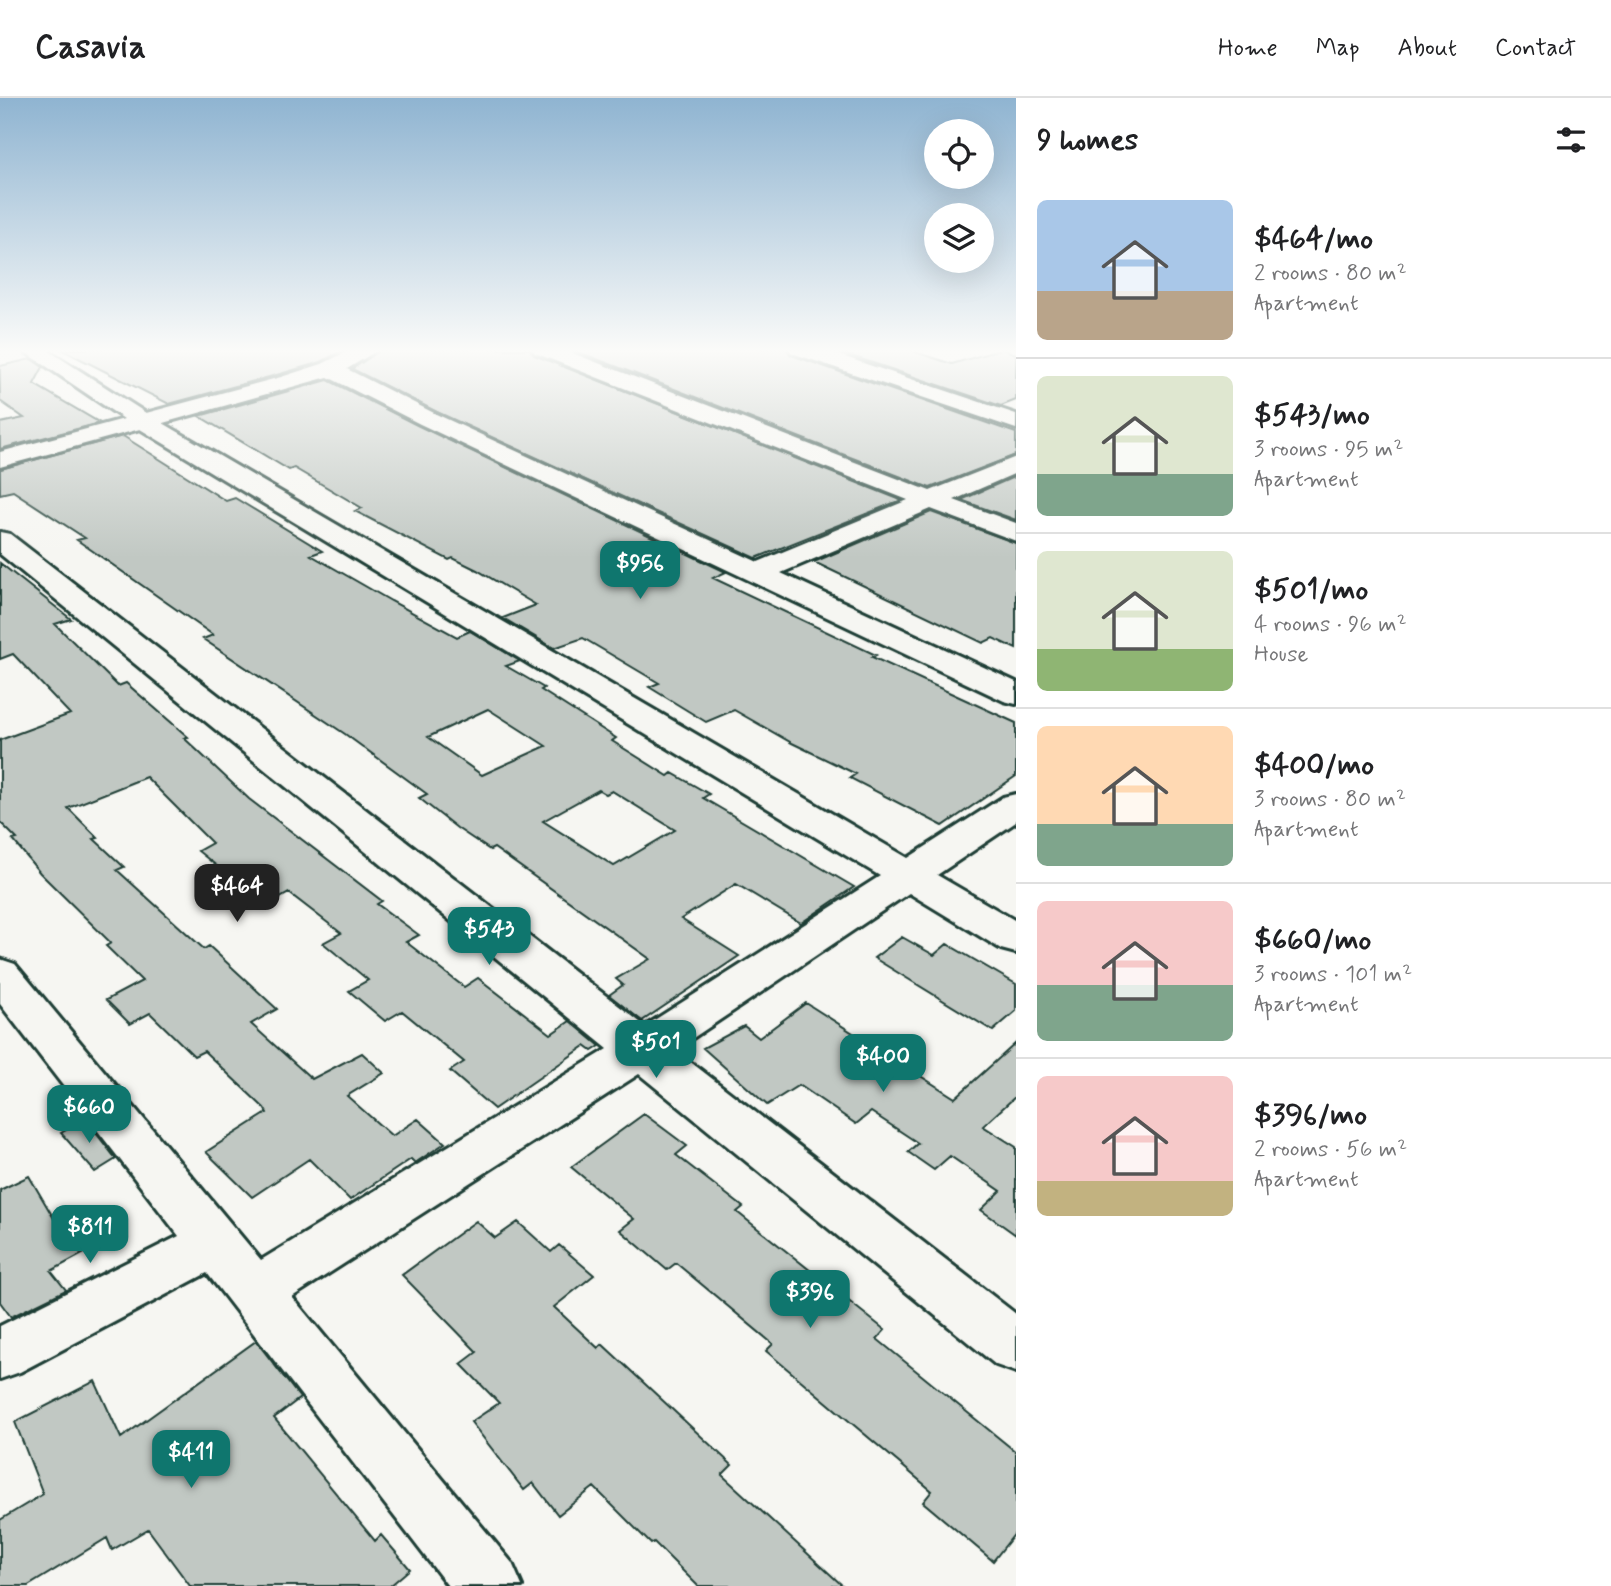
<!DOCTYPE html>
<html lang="en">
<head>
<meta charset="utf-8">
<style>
	body { margin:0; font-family:Mynerve,sans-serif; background:#f2f2f2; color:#202124; height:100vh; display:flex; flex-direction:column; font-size:26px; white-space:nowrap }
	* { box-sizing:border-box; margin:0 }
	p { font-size:23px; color:#757577 }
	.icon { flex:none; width:38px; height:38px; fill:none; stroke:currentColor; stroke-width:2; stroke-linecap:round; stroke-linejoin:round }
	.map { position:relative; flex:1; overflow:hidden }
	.panel { display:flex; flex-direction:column; background:#fff; width:595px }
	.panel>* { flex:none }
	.buttons { position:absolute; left:924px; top:21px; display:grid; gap:14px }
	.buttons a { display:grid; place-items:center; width:70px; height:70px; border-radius:50%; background:#fff; box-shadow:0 7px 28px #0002; font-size:35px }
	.price { position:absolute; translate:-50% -60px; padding:0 16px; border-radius:14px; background:#0f766e; color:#fff; font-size:23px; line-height:46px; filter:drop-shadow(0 2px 4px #0008) }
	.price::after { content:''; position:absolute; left:50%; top:42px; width:21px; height:16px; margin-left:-10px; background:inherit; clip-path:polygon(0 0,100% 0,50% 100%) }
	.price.current { background:#222; color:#fff }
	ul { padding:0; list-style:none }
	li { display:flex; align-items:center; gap:21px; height:175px; padding:0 21px }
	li+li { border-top:2px solid #e0e0e0 }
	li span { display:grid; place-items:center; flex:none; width:196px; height:140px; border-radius:10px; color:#555 }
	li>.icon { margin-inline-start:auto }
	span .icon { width:84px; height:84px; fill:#fffc; stroke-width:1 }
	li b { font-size:30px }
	h2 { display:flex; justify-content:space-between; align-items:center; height:84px; padding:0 21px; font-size:30px }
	header { display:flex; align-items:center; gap:42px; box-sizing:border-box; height:98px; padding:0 35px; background:#fff; border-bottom:2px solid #e0e0e0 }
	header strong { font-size:33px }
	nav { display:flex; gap:38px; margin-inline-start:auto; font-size:24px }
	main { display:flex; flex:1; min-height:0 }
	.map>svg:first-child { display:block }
	.building { fill:#c1c8c3; stroke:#1f3d34; stroke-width:2; fill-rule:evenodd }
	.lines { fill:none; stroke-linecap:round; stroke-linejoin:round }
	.street-casing { stroke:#1f3d34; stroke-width:6 }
	.street { fill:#f6f6f2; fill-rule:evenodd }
</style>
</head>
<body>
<header>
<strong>Casavia</strong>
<nav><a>Home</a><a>Map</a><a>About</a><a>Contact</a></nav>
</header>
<main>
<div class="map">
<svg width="1016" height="1488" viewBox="0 0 1016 1488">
	<rect width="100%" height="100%" fill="#f6f6f2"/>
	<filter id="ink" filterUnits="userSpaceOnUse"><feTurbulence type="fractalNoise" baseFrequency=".0143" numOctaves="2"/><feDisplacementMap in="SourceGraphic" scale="14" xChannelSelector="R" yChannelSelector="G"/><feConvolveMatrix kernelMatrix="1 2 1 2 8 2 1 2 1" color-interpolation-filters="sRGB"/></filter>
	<g filter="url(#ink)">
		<path class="building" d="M61,251h284l-24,13 -41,12 -111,30z
			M382,251h148l4,6 367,145 -145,58 -319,-146 -85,-43z
			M571,251h216l4,6 225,78v22l-86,33z
			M831,251h75l46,15 50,-15 14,5v46l-15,6z
			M31,261l12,8 -9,17 66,39 -100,26v-26l24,-5 -24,-17v-35z
			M328,282l91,46 307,146 -13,6 163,77 -4,2 144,66v53l-73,50 -93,-48 6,-4 -64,-31 -58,-33 -28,12 -57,-35 10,-4 -76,-45 -29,10 -51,-30 33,-13 -59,-35 -24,-12 -4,2 -94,-49 7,-3 -68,-40 -5,2 -90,-54z
			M123,338l103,65 9,-3 87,53 -11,4 80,46 66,36 13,-6 50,30 -14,5 38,22 -3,2 75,48 -4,3 56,35 4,-3 37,21 -6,4 151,89 -53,36 -65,-39 -55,35 58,37 -97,65 -33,-26 14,-10 -7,-6 34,-20 -156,-111 -4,2 -33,-22 -38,-30 8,-4 -82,-60 -142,-95 10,-4 -136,-95 8,-2 -72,-47 -13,3v-25zM488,611l58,37 -64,29 -54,-38zM599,692l7,4 6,-3 63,39 -61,36 -71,-45z
			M1016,378v44l-55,-20z
			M931,414l85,31v106l-23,-11 -10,5 -169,-81z
			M0,465l71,56 -16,5 63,62 8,-3 62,54 -4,1 65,61 133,102 -5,3 42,31 -13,7 58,45 14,-9 73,56 19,-13 30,25 -8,5 -7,-5 -91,63 -44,-38 14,-9 -62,-51 -17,10 -36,-30 19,-11 -45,-37 18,-10 -52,-40 -9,5 -38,-30 -14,7 -30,-24 14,-8 -66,-66 -78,31 30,30 -4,1 30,28 -7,3 87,79 5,-3 68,63 -26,15 61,55 50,-26 22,20 -37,23 45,40 26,-17 27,24 -30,20 -4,-4 -61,41 -41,-41 -57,38 -46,-45 61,-39 -3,-5 -60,-57 -10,5 -44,-43 -20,11 -24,-24 36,-19 -36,-35 5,-3 -71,-70 -27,-33 4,-1 -17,-17v-82l70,-26 -57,-60 -13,5z
			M902,839l32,18 13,-11 69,40v27l-23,20 -119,-73z
			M806,905l149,95 61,-55v53l-33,30 33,21v88l-35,-25 20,-19 -51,-35 -16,14 -26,-18 10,-9 -47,-31 -15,12 -57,-39 -32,20 -64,-57 41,-22 15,12z
			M644,1016l43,32 -11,9 67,52 -6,5 148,118 -8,9 139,113v80l-23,29 -70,-59 9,-11 -166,-140 7,-7 -97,-81 -9,7 -47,-40 14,-11 -63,-52z
			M85,1021l31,40 -21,13 -34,-39z
			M29,1078l27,46 22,-12 21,35 -48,26 15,19 -55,27 -11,-15v-112z
			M476,1123l19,17 23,-16 33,30 8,-7 35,30 -40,32 44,41 4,-4 130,121 -10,10 121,111h-145l-44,-44 -3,2 -57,-57 -36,28 -25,-32 -9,7 -53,-68 28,-19 -38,-39 16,-12 -75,-77z
			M256,1243l44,57 -26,20 101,123 6,-6 29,34 -20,17h-200l-42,-57 -36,21 -5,-12 -79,48h-28v-66l43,-26 -28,-72 80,-41 26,57z"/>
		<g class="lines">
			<g class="street-casing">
				<path id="street" d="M21,251h25l100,64 135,-36 41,-13 30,-15h27l-32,20 89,45 322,148 150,-62 -373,-147 -3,-4h30l368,142 86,-34v16l-62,27 62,23v18l-85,-32 -150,64 235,109v22l-12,-3 -584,-277 -92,-47 -165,46 745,435 95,-61 13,-3v28l-79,53 79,46v32l-15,-4 -92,-56 -234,157 341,264v58l-20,-7 -357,-291 -347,223 220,266 10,23h-74l-241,-313 -187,99 -20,7v-53l179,-90 -179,-232v-45l15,5 246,296 347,-211 -608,-495v-22l10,2 635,492 235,-150 -740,-447 -140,38v-15l124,-33z
					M789,251h32l195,65v15l-224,-76z"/>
			</g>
			<use href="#street" class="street"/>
		</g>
	</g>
	<linearGradient id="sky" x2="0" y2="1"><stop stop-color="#8fb4d1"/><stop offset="0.55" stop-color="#fbfbf9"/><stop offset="1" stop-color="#fbfbf9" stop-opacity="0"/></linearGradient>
	<rect width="1016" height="460" fill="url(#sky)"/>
</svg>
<div class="buttons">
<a><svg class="icon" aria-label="locate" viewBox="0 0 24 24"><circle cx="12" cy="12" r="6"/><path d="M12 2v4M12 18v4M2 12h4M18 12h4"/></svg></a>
<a><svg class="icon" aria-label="layers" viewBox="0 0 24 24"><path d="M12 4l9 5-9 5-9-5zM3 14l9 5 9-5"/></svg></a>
</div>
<b class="price" style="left:640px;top:503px">$956</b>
<b class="price current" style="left:237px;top:826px">$464</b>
<b class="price" style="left:489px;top:869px">$543</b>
<b class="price" style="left:656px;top:982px">$501</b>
<b class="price" style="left:883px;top:996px">$400</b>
<b class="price" style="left:89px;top:1047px">$660</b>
<b class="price" style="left:90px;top:1167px">$811</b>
<b class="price" style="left:810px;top:1232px">$396</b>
<b class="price" style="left:191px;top:1392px">$411</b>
</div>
<section class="panel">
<h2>9 homes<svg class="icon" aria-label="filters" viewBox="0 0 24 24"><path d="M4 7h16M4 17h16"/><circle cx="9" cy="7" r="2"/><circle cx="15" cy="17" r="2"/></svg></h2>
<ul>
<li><span style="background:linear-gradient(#a9c7e8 65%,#b9a48a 0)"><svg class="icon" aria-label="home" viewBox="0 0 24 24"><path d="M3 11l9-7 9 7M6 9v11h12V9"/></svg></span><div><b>$464/mo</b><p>2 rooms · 80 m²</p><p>Apartment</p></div></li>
<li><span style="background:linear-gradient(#dfe7d0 70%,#7fa58c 0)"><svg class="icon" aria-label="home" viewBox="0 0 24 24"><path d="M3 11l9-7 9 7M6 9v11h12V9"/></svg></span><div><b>$543/mo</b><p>3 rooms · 95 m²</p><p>Apartment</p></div></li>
<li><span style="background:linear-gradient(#dfe7d0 70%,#8fb573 0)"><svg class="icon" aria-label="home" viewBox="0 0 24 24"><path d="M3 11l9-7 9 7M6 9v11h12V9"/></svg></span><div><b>$501/mo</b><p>4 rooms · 96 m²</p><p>House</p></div></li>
<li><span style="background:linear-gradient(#ffd9b3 70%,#7fa58c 0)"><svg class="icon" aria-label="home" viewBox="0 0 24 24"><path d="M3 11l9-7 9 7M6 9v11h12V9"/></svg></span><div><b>$400/mo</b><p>3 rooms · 80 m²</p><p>Apartment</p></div></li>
<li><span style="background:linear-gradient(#f6c9c9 60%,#7fa58c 0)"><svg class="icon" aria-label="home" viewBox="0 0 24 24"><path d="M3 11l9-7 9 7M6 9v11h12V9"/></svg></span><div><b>$660/mo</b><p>3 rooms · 101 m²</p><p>Apartment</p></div></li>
<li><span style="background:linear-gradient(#f6c9c9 75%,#c2b280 0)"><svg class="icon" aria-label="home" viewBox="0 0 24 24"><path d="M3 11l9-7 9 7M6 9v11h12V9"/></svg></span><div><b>$396/mo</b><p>2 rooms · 56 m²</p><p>Apartment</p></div></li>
</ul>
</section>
</main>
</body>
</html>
